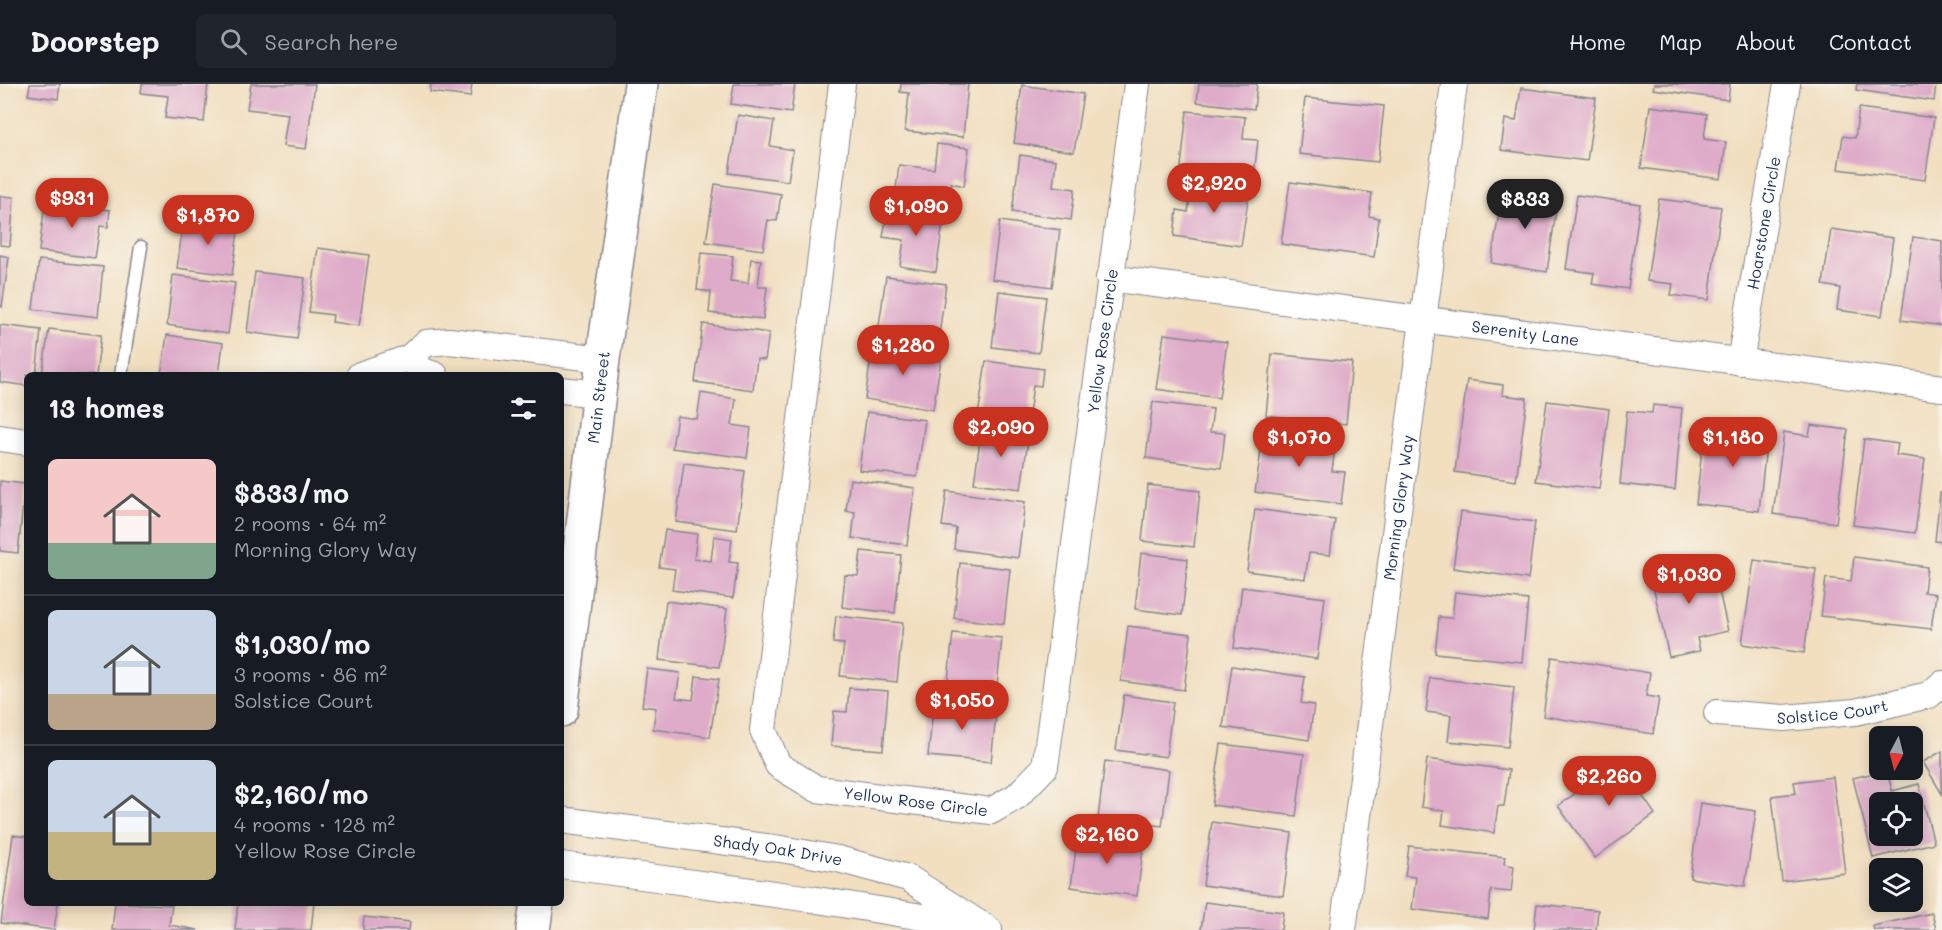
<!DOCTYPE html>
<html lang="en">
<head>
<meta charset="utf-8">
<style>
	body { margin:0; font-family:Mali,sans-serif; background:#20242c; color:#f1f3f6; height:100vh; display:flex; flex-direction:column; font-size:22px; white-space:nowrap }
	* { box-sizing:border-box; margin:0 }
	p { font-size:20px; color:#9ea1a6 }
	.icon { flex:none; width:33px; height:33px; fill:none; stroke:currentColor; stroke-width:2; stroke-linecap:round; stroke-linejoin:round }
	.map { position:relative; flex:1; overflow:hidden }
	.details { position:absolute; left:24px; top:288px; width:540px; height:534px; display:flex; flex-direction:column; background:#171b24; border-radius:9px; box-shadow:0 3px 15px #0003 }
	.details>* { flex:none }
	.needle { width:39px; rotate:187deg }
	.tools { position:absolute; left:1869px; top:642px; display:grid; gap:12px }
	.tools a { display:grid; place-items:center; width:54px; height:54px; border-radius:9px; background:#171b24; box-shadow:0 3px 15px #0003; font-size:30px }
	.price { position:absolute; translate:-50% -51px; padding:0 14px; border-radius:21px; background:#c8321e; color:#fff; font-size:20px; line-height:39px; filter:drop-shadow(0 2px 3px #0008) }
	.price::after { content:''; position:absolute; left:50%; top:36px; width:18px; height:14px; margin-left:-9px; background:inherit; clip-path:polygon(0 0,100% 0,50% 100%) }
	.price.selected { background:#222; color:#fff }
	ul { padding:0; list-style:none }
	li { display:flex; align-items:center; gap:18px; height:150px; padding:0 24px }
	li+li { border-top:2px solid #363941 }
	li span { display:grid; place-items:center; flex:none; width:168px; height:120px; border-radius:9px; color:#555 }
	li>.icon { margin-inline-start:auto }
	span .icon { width:72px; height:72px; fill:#fffc; stroke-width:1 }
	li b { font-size:26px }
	h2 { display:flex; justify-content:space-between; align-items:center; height:72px; padding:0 24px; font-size:26px }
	header { display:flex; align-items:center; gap:36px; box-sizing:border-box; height:84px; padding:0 30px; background:#171b24; border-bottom:2px solid #363941 }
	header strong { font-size:28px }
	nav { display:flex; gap:33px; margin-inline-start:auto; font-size:21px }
	.search { width:420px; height:54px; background:#20242c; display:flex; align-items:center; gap:15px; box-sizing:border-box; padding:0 21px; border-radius:9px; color:#9ea1a6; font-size:22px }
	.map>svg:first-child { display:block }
	.building { fill:#deabc9; fill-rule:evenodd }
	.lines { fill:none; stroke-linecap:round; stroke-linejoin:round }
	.lane-casing { stroke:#86878f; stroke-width:15 }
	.street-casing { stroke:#86878f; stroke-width:28 }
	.primary-casing { stroke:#86878f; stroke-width:36 }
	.lane { stroke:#fff; stroke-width:12 }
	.street { stroke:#fff; stroke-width:26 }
	.primary { stroke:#fff; stroke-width:33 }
	.labels { text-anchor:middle; stroke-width:5; stroke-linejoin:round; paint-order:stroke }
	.street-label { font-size:16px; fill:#1b2f5e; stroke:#f7f3e8 }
</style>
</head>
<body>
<header>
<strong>Doorstep</strong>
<div class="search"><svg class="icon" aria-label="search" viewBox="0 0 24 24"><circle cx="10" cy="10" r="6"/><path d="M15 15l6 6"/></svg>Search here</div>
<nav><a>Home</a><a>Map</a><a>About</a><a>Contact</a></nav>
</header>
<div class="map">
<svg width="1942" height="846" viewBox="0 0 1942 846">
	<rect width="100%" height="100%" fill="#f7f3e8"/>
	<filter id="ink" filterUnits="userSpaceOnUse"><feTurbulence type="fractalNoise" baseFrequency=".0167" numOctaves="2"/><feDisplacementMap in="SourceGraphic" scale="12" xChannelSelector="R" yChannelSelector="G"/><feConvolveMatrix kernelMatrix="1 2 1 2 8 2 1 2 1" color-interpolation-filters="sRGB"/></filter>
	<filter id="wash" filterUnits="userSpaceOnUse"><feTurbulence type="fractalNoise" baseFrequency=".008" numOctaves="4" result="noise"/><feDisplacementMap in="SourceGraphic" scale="24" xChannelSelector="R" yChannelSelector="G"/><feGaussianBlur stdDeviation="1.35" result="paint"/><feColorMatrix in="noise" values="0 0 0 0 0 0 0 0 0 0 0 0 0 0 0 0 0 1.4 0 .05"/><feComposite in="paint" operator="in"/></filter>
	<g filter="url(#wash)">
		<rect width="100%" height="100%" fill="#f1dfc0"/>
		<g id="blocks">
			<path class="building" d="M30,0h30l-2,15 -30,-4z
				M142,0h66l-4,38 -39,-4 3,-22 -27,-3z
				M251,0h64l-9,65 -23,-3 5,-32 -41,-5z
				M431,0h41l-2,13 -40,-5z
				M734,0h61l-4,29 -60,-9z
				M901,0h67l-5,53 -58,-6 4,-38 -9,-1z
				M1199,0h58l-3,25 -57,-7z
				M1654,0h76l-2,16 -75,-11z
				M1857,0h79l-2,17 -78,-11z
				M1022,1l61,9 -9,58 -60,-9z
				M1521,4l75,10 -9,63 -86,-11 4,-31 11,2z
				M1305,14l79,8 -6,56 -79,-8z
				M1650,22l57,8 -3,25 22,3 -5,37 -80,-11z
				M1859,24l75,10 -9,62 -87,-11 5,-33 12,2z
				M1187,27l58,6 -2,22 15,1 -4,35 -73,-8z
				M738,31l36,6 -4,25 23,4 -5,31 -59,-8z
				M937,60l32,4 -5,38 -13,-3 -3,21 -53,-7 4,-32 35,4z
				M1020,71l36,5 -3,26 22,3 -4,31 -59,-8z
				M1193,96l57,8 -9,58 -67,-10 3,-26 11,2z
				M1290,98l82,11 -3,23 10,2 -5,39 -93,-13z
				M715,100l66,10 -4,27 -9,-1 -5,30 -57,-8z
				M1503,104l55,9 -11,75 -56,-9z
				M1577,111l63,9 -12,85 -36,-5 2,-11 -28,-4z
				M0,112l14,1 -4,49 -10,-1z
				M1659,115l62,8 -12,93 -38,-5 2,-11 -26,-3z
				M45,118l65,8 -2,17 -8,-1 -5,32 -56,-7z
				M894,123l50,8 -8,57 -36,-6 4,-26 -21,-3 4,-24 6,1z
				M184,133l55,7 -7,51 -55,-7z
				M1000,137l60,9 -8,57 -60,-8z
				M1831,145l62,9 -11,78 -45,-6 3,-22 -17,-3z
				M1913,153l29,4v85l-41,-6z
				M318,164l51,7 -10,71 -27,-4 1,-7 -24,-3z
				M701,169l32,3 -3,25 18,2 3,-24 10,1 -3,27h9l-4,32 -54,-6 2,-21 -14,-2z
				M0,171l9,2 -7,50 -2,-1z
				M39,176l64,7 -5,50 -65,-8z
				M255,188l50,6 -8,61 -50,-7z
				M173,191l62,8 -7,51 -61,-9z
				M886,192l60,8 -8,58 -60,-9z
				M999,207l47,6 -7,56 -47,-6z
				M703,240l66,9 -4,27 -8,-1 -4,31 -58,-8z
				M0,241l41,5 -5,45h-9v11l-27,-4z
				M49,245l52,6 -5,40h-54z
				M1164,250l63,8 -8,56 -63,-9z
				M167,251l56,8 -4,32h-58z
				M873,259l69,10 -9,57 -68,-11z
				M1272,270l80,8 -6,62 -80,-9z
				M986,277l57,8 -2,17 -8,-1 -5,37 -50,-6z
				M1467,296l36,5 -1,10 25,3 -11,83 -61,-9z
				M701,309l35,6 -4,26 19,3 -4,30 -75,-10 5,-32 20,3z
				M1547,317l62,8 -10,80 -63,-8z
				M1153,318l60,7 -3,23 15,1 -4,35 -75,-10z
				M1653,321l29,3 -7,82 -55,-6 7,-73 25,2z
				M867,328l58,8 -8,57 -58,-7z
				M1733,340l35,3 -9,84 -63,-7 8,-73 28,3z
				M1811,341l37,5 -12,93 -63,-9 11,-82 25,4z
				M982,342l47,7 -8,56 -47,-6z
				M1264,346l72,10 -4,31 13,1 -4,32 -86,-12z
				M1864,355l34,5 -2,11 29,4 -10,74 -62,-8z
				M684,379l61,8 -8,59 -61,-8z
				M850,395l65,9 -8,57 -55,-7 3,-26 -9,-1z
				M0,397l25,3 -7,69 -18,-2z
				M1148,401l52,6 -6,56 -52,-6z
				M947,407l78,11 -7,56 -64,-9 2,-21 -14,-2z
				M1940,409h2v49l-7,-1z
				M1255,425l80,11 -5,35 -21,-2 -4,26 -58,-8z
				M1461,428l74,10 -7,57 -75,-11z
				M665,446l32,4 -3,25 17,2 3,-25 18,3 -3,23 9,1 -5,35 -61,-8 3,-21 -16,-2z
				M861,467l40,4 -6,58 -53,-6 3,-32 13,1z
				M1141,469l47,6 -6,56 -47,-6z
				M1854,473l73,10 -3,25 12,2 -5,35 -110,-13 5,-38 25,3z
				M1712,475l16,72 -31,7 3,13 -31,6 -19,-85z
				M1754,476l62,9 -12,84 -62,-9z
				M960,479l50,6 -6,55 -50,-6z
				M1242,503l83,11 -8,61 -83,-11z
				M1455,508l73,8 -6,62 -87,-9 4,-36 13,1z
				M666,517l61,8 -8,58 -60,-7z
				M836,532l67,7 -6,59 -57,-6 4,-32 -11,-1z
				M1128,542l63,8 -7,56 -63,-9z
				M953,549l49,5 -6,57 -49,-6z
				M1552,573l98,16 -4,23 13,2 -6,36 -110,-18z
				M1232,582l73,11 -4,26 13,2 -5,35 -86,-13z
				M647,585l33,4 -4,25 17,2 3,-24 23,3 -9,58 -57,-8 3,-21 -14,-2z
				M1430,594l84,9 -6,60 -60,-6 3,-26 -25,-3z
				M849,604l39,3 -5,59 -52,-4 3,-35 13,1z
				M1124,611l49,7 -7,55 -50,-7z
				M934,615l63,7 -6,56 -63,-6z
				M1221,660l83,10 -8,62 -84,-11z
				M1942,667v43l-19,-32z
				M1627,672l21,28 -9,7 16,23 -60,44 -37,-52z
				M1427,675l82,11 -5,36h-6l-4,27 -52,-8 2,-14 -23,-4z
				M1105,677l64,9 -7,56 -64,-8z
				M1887,686l5,21 27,-7 15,59 -61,15 -20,-80zM1880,718h32v34h-32z
				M1833,693l12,96 -63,8 -10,-85 24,-3 -2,-11z
				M1700,719l56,8 -11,75 -55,-8z
				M1212,738l80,11 -9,63 -80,-11z
				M1078,749l66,10 -7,53 -66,-9z
				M13,751l14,2v66h31l-4,27 -53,-7z
				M1409,762l96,11 -1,7 10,2 -3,26 -20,-2 -3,29 -76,-10 4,-32 -11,-1z
				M1205,818l78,10 -2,18h-80z
				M115,819l57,2 -3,20 29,5h-86z
				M238,819h76l-3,27h-76z
				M1537,820l61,6 -2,20h-62z
				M1932,829l4,17h-62l-1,-4z
				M364,833l46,5 -1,8h-46z"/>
		</g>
	</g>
	<g filter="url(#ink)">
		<use href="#blocks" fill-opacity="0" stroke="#86878f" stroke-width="1.5"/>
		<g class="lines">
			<g class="lane-casing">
				<path id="lane" d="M121,291l20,-128"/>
			</g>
			<g class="street-casing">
				<g id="street">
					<path id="s1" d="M842,0l-79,646 15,35 39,24 174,22 26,-15 28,-29 92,-683"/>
					<path id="s2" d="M1109,194l833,110"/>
					<path d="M409,274l14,13 12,4"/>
					<path id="s3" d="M1740,278l47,-278"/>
					<path d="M360,291l49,-17 17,-15 23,-2 154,18"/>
					<path d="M561,306l38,4"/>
					<path d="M0,354l27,4"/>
					<path id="s4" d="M1717,629l67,5 71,-6 74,-17 13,-11"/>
					<path id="s5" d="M561,736l220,29 57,10 70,19 81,52"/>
					<path d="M561,781l250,34 161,26"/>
					<path id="s6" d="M1343,846l111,-846"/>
				</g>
			</g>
			<g class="primary-casing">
				<g id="primary">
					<path id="s7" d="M561,626l42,-351 38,-275"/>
					<path d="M533,846l4,-27"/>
				</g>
			</g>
			<use href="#lane" class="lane"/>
			<use href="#street" class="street"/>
			<use href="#primary" class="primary"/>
		</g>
	</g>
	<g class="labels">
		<g class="street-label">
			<text dy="6" stroke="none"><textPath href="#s3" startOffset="141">Hoarstone Circle</textPath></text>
			<text dy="6" stroke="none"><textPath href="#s2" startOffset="420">Serenity Lane</textPath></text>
			<text dy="6" stroke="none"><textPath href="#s1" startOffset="1410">Yellow Rose Circle</textPath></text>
			<text dy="6" stroke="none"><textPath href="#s7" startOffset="315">Main Street</textPath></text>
			<text dy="6" stroke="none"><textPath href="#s6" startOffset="426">Morning Glory Way</textPath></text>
			<text dy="6" stroke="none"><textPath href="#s4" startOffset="116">Solstice Court</textPath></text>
			<text dy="6" stroke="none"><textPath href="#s1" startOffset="834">Yellow Rose Circle</textPath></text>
			<text dy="6" stroke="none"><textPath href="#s5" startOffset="219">Shady Oak Drive</textPath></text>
		</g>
	</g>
</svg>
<div class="tools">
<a><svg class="needle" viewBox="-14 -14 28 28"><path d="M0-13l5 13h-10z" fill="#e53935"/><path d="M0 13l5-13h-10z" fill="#9ea1a6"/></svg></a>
<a><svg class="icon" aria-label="locate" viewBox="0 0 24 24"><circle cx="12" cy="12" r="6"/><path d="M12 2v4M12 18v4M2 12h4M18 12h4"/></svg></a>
<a><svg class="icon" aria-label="layers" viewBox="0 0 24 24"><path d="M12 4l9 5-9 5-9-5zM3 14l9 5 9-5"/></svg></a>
</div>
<b class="price" style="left:1214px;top:130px">$2,920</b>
<b class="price" style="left:72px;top:145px">$931</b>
<b class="price selected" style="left:1525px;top:146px">$833</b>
<b class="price" style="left:916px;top:153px">$1,090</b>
<b class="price" style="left:208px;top:162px">$1,870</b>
<b class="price" style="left:903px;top:292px">$1,280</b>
<b class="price" style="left:1001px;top:374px">$2,090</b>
<b class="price" style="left:1299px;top:384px">$1,070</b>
<b class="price" style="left:1733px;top:384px">$1,180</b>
<b class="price" style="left:1689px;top:521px">$1,030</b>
<b class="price" style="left:962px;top:647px">$1,050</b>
<b class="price" style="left:1609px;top:723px">$2,260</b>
<b class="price" style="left:1107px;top:781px">$2,160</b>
<section class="details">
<h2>13 homes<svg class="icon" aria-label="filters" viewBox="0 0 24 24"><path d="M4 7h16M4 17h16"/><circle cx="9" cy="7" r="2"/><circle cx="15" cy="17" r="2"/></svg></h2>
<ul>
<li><span style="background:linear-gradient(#f6c9c9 70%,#7fa58c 0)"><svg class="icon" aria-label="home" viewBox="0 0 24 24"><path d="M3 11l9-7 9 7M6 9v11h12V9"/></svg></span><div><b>$833/mo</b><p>2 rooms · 64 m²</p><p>Morning Glory Way</p></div></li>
<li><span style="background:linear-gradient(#c9d6e8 70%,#b9a48a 0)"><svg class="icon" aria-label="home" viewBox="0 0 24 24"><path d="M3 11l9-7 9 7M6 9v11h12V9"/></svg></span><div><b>$1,030/mo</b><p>3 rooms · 86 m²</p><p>Solstice Court</p></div></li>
<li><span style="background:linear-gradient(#c9d6e8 60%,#c2b280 0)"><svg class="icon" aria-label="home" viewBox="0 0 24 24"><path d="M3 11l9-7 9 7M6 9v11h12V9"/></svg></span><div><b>$2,160/mo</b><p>4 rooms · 128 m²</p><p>Yellow Rose Circle</p></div></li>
</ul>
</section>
</div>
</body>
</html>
